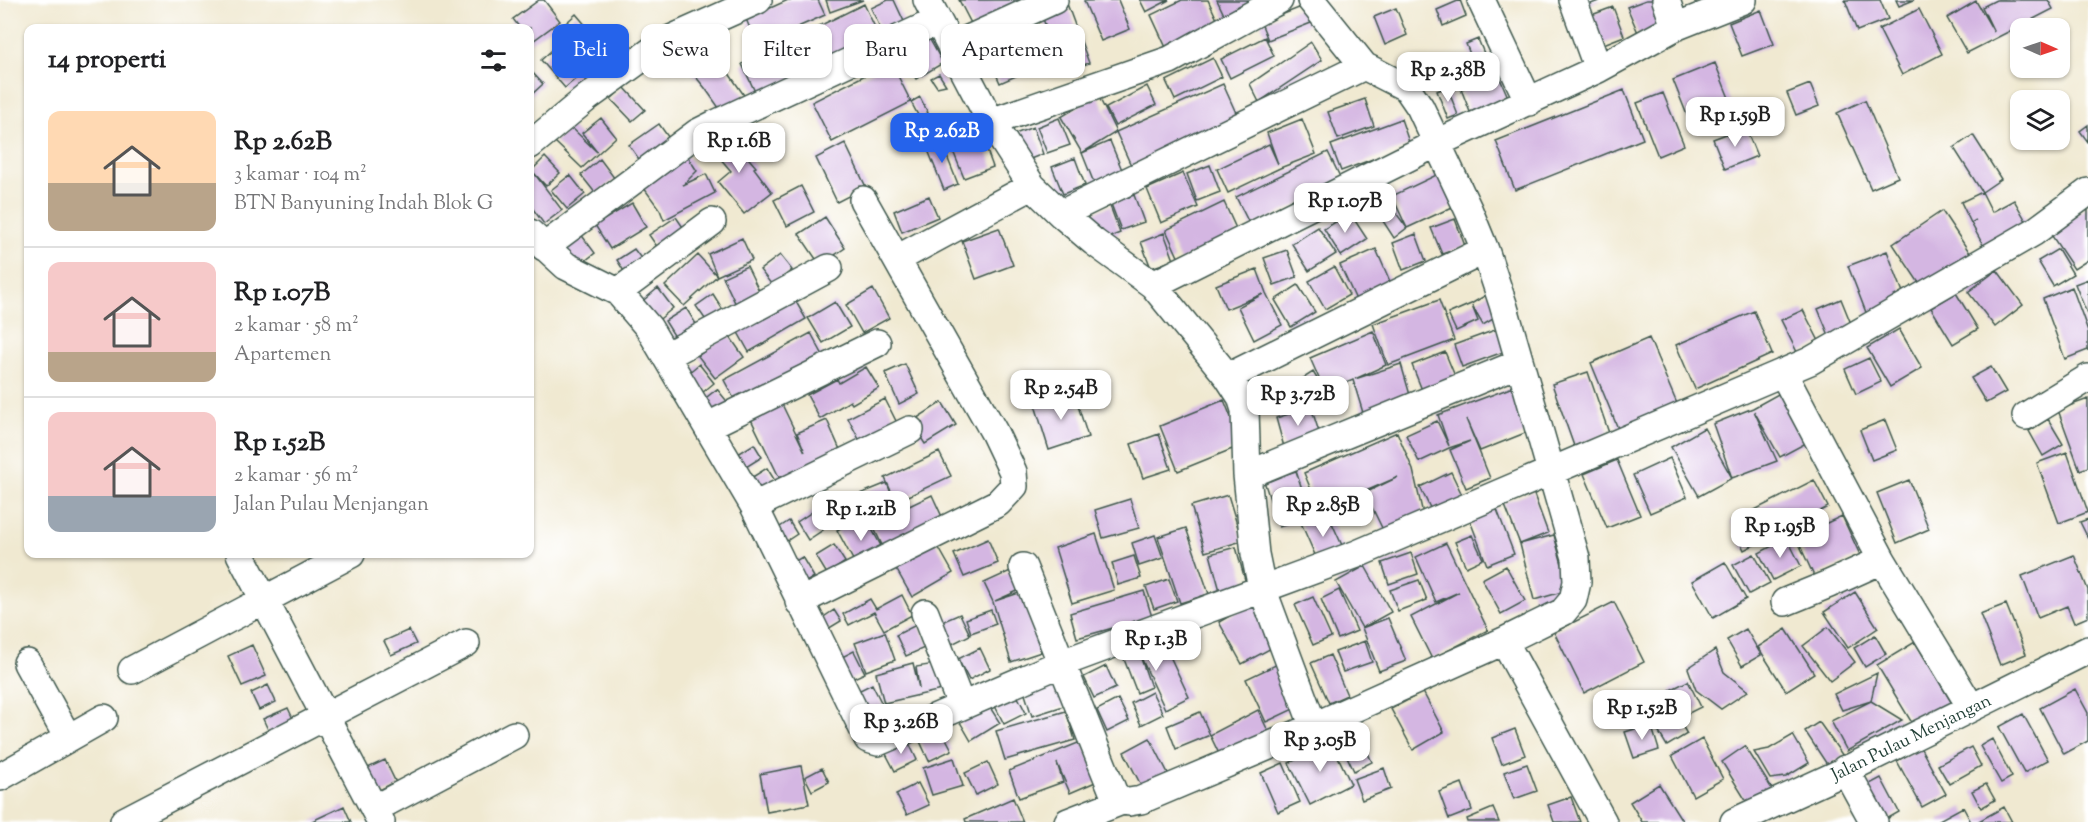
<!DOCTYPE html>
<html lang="id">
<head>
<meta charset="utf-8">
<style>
	body { margin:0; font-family:"Sorts Mill Goudy",serif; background:#f6f6f6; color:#202124; height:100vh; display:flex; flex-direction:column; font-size:22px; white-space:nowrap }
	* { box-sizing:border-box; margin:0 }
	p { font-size:20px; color:#757577 }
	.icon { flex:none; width:33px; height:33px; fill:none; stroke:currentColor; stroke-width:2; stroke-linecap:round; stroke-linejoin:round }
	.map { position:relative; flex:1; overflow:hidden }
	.drawer { position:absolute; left:24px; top:24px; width:510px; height:534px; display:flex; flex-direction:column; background:#fff; border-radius:12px; box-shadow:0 2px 4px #0004 }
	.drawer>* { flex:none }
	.hud { position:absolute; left:552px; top:24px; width:570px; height:54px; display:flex; gap:12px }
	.needle { width:39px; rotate:92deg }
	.buttons { position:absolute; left:2010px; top:18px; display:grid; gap:12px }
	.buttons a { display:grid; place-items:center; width:60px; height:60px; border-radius:12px; background:#fff; box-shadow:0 2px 4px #0004; font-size:30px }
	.price { position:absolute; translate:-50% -51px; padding:0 14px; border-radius:12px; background:#fff; color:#222; font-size:20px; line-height:39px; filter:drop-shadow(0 2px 3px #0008) }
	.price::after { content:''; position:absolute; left:50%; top:36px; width:18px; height:14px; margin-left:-9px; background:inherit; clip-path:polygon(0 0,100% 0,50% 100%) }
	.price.current { background:#2563eb; color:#fff }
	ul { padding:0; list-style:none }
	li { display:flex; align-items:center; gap:18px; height:150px; padding:0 24px }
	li+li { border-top:2px solid #e0e0e0 }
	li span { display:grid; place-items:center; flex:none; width:168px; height:120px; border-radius:12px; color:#555 }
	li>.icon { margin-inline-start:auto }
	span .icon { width:72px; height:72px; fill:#fffc; stroke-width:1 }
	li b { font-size:26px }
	h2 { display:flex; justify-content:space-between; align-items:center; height:72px; padding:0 24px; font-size:26px }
	.chip { padding:0 21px; border-radius:12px; background:#fff; box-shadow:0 2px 4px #0004; font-size:21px; line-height:54px }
	.chip.current { background:#2563eb; color:#fff }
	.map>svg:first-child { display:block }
	.building { fill:#d4b6e2 }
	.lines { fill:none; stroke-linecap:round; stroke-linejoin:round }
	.minor-casing { stroke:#3e574c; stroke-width:30 }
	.minor { stroke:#fff; stroke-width:27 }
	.labels { text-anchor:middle; stroke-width:5; stroke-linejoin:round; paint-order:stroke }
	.street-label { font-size:18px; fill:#1f3d34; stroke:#fff }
</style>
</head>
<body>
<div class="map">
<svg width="2088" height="822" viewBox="0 0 2088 822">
	<rect width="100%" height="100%" fill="#fff"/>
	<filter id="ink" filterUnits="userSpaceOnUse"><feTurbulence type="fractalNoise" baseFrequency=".0167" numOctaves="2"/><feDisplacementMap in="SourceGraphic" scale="12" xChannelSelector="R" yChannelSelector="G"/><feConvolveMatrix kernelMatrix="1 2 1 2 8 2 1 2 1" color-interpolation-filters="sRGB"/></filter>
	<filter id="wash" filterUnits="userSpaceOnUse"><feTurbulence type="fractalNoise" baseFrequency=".008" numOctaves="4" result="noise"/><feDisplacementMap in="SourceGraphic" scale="24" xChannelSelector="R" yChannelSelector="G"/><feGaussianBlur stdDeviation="1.35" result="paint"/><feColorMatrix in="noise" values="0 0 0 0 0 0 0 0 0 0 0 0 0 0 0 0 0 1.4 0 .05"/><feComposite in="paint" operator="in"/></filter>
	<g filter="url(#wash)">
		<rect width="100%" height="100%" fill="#f0e9d1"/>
		<g id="blocks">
			<path class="building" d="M539,0h5l16,21 -30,22v-15h-10l-7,-9z
				M788,0h30l7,15 -68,30 -11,-26z
				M826,0h37l-33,12z
				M888,0h6l13,28 -22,10 -14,-30z
				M959,0h70l-55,29z
				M1118,0l12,29 -29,12 -17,-40z
				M1140,0h29l-23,12z
				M1182,0h26l13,28 -52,26 -18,-39z
				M1217,0h59l-47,25z
				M1460,0l6,16 -23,10 -6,-16z
				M1584,0h17l-15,6z
				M1646,0h9l10,25 -26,10 -12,-28z
				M1845,0h35l8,19 -31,12z
				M1896,0h18l-15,6z
				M1996,0h52l5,9 -86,44 -20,-35 29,-17 18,31 -12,-25z
				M1066,1l23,62 -26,9 -23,-61z
				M864,4l15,32 -122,60 -15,-32z
				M1309,4l7,17 -48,19 -7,-17z
				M1613,7l11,29 -23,9 -12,-29z
				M1396,8l11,27 -22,10 -11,-28z
				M1919,9l23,45 -40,21 -23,-46z
				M1761,10l13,34 -32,12 -13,-33z
				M576,14l34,40 -18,15 -34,-39z
				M1025,23l18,41 -43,19 -18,-41z
				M926,33l17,30 -27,16 -18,-31z
				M697,36l31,36 18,26 -22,17 -19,-27 -30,-36z
				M1265,37l9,19 -44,22 -9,-19z
				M1478,39l10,24 -13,4 -9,-23z
				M562,41l25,28 -22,19 -24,-28z
				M1311,42l11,18 -63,42 -9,-18z
				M1213,58l9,19 -47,23 -9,-19z
				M1435,61l6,16 -21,9 -6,-17z
				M891,62l20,40 -79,40 -20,-40z
				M1715,63l16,40 -42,17 -16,-40z
				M530,70l13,14 -13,12z
				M939,74l7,11 -9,2 -6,-9z
				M1498,74l10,23 -38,15 -9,-23z
				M1223,84l18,40 -107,48 -18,-40 -34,21 28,-12 15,36 -29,11 -14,-35 -21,-36 37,-22 18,37z
				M1810,84l9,22 -23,9 -9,-22z
				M1147,86l9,19 -41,21 -9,-18z
				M624,87l21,23 -13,11 -21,-22z
				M1447,87l11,28 -10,4 -11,-28z
				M1624,90l19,49 -128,51 -19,-49z
				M1663,93l21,52 -26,11 -21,-53z
				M920,97l8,16 -9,4 -8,-15z
				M1365,99l9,27 -36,13 -10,-27z
				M1865,100l33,77 -27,12 -34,-76z
				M601,118l15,19 -34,31 -27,-26 15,-16 27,26 -15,-19z
				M1059,118l11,27 -23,8 -10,-26z
				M1302,119l14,35 -36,14 -52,25 -11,-24 52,-25 9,20 -11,-31z
				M1401,119l9,26 -69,26 -10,-26z
				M659,124l12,17 -30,21 -12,-17z
				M2088,125v17l-8,-11z
				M1033,127l10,27 -23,9 -10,-27z
				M1745,127l12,29 -32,13 -12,-30z
				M724,130l32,37 -2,1 18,24 -28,22 -26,-32 13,-11 -23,-27z
				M981,134l12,33 -29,11 -13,-32z
				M1973,135l28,44 -19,13 -28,-44z
				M940,139l18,45 -14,6 -18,-45z
				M845,143l21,44 -29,15 -21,-44z
				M1328,152l15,31 -92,44 -15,-30z
				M686,154l11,17 -14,14 23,-11 9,19 -51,27 -4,-10 -19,-26z
				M545,157l15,16 -14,13 -12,-13 28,37 -18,14 -14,-19v-33z
				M1075,158l10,27 -22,9 -11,-27z
				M600,159l15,20 -19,15 -15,-19z
				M1210,165l10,27 -23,9 -10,-27z
				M1447,170l14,33 -54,25 -13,10 -13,-20 12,-9 14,19 -15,-32z
				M1183,173l15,34 -37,16 -14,-34z
				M570,175l15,19 -18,15 -16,-19z
				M801,186l13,26 -27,14 -13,-26z
				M1982,192l10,20 22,-12 16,28 -43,24 -16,-29 5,-3 -5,3 -10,-21z
				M1134,195l10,27 -23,8 -10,-26z
				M929,196l9,21 -36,15 -8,-21z
				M1224,202l14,31 -58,28 -14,-31z
				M632,203l14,24 -36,22 -15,-24z
				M1110,206l10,27 -23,9 -10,-27z
				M2088,207v53l-14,9 -24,-36z
				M1942,211l30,45 -49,33 -30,-45z
				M1350,213l17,26 -26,17 -17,-27z
				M676,217l11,16 -27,18 -11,-16z
				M825,217l20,31 -25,17 -21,-31z
				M1455,219l10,27 -23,8 -11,-26z
				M1318,227l18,27 -27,17 -17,-27z
				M999,228l14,37 -37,14 -14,-38z
				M580,233l15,20 -19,15 -15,-20z
				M1164,233l10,27 -23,8 -10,-26z
				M1416,234l10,27 -23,9 -10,-27z
				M742,238l10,22 -35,16 -33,30 -19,-20 33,-31 19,21 -9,-22z
				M634,249l9,12 -18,12 -8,-13z
				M1376,249l16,37 -35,16 -17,-37z
				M2058,249l15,25 -20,12 -15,-25z
				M1287,250l10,27 -23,8 -10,-27z
				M1887,251l19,49 -39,15 -19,-49z
				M780,255l12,15 -20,15 -12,-15z
				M747,266l15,31 -24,12 -15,-32z
				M1334,267l15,28 -24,14 -16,-28z
				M1257,269l9,24 16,32 -28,15 -16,-33 25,-13 -37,15 -10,-24z
				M1997,270l26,35 -28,22 -27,-35z
				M2088,279v37l-13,-32z
				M1298,285l17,27 -24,15 -16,-27z
				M2072,287l16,44v19l-23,9 -22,-60z
				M658,288l15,20 -18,15 -16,-19z
				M873,289l16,29 -27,15 -16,-28z
				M1493,291l12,21 -22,13 -11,-19 6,15 -22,10 -8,-17 23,-10z
				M1956,293l22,36 -25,15 -22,-36z
				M713,294l15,24 -16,11 -16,-23z
				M792,295l14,24 -57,33 -14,-25z
				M1841,299l13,32 -23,9 -13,-31z
				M1439,300l15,40 -66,25 -15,-41z
				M835,302l15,25 -27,16 -15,-25z
				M686,308l15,24 -21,13 -15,-24z
				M1803,310l17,33 -22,11 -17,-34z
				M1754,311l18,43 -77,35 -19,-44z
				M1506,326l8,22 -52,19 -8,-22z
				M1899,329l23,39 -32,19 -23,-39z
				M1373,331l13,34 -31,14 46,-15 11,38 -48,14 -11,-36 -28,12 -15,-34z
				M811,333l14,26 -87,47 -14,-26z
				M728,334l16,23 -29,21 -17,-22z
				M1649,338l29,68 -59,25 -28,-68z
				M1445,352l12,29 -33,14 -12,-30z
				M1869,358l12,24 -25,12 -11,-25z
				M699,364l15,19 -18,15 -15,-19z
				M905,364l14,30 -20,10 -14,-31z
				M866,367l13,21 -27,16 -2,-3 -30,18 -13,-24 30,-16 2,4z
				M1991,367l15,25 -20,11 -15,-25z
				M1313,372l12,20 -28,17 -12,-19z
				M1588,372l21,61 -35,13 -22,-62z
				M1513,387l17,44 -50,20 -14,-32 24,59 -24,10 -16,-38 20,-9 -21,7 -30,14 -13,-27 31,-14 12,25 -11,-31z
				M717,389l13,16 -16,12 -12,-16z
				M1074,393l14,44 -39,13 -14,-45z
				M1780,393l28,49 -28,15 -26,-46 23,50 -45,17 -19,-54 40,-16z
				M777,394l28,58 -8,-19 30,-13 14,32 -60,29 -35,-72z
				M885,399l15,30 -37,18 -15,-29z
				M2088,399v68l-8,3 -22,-60z
				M1224,400l18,45 -64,26 -18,-45z
				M942,402l14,23 -31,19 -14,-22z
				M1311,407l9,28 -36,12 -8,-29z
				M2048,419l15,25 -20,12 -14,-25z
				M1885,420l12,30 -25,10 -12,-30z
				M1704,428l28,50 -33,18 -28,-49z
				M1397,432l16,38 10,44 -38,20 -20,-41 33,-16 -78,34 -16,-38z
				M1159,434l12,35 -28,9 -12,-34z
				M754,444l8,13 -24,15 -8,-13z
				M939,452l12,24 -55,26 -11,-24z
				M2067,452l21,60 -29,11 -22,-60z
				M1670,458l17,39 -37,16 -17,-38z
				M1617,460l23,55 -33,13 -23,-54z
				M767,468l10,16 -21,13 -10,-16z
				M1296,471l15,45 -32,11 -15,-46z
				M1451,472l14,29 -31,15 -14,-29z
				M1814,480l14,27 -84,43 -13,-28z
				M1909,480l20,49 -32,14 -20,-50z
				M887,483l9,23 -28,10 -8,-22z
				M840,492l16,20 -19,15 -16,-20z
				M1533,492l15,41 -28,11 -16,-41z
				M932,495l12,26 -60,28 -12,-25z
				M1228,495l14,46 -37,11 -14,-46z
				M1130,499l9,29 -36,10 -8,-28z
				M1496,507l18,47 -27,11 -18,-47z
				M812,512l11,18 -15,10 -11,-18z
				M1327,512l18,40 -26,12 -18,-41z
				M864,515l22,40 -28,14 -21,-39z
				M1842,516l18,39 -46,21 -18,-39z
				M2088,519v19l-8,-16z
				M789,521l8,13 -15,10 -8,-13z
				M1186,528l23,66 -29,9 -22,-66z
				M1096,534l18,56 -42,13 -17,-55z
				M1155,535l8,23 -24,8 -7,-23z
				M1472,535l11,24 -17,8 -11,-25z
				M1554,535l15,55 -35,10 -14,-56z
				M1787,538l14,28 -28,14 -14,-27z
				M988,539l10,24 -34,14 -10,-23z
				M935,541l18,32 -41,24 -18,-32z
				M1446,543l42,87 -56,29 -21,-42 48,-25 -23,10 -20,-45z
				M834,545l11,17 -18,12 -11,-18z
				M1236,547l12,44 -26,7 -12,-44z
				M1411,553l7,21 -29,10 -7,-21z
				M1754,554l16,29 -21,11 -16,-29z
				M2074,555l14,35v27l-14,6 -7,-17 -29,12 -16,-42z
				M1134,556l7,22 -23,7 -6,-22z
				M802,557l12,20 -17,11 -13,-20z
				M1725,562l21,37 -33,19 -21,-37z
				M1365,566l26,46 -29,16 26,-10 18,43 -27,10 -17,-43 -26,-46z
				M1506,566l19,35 -24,13 -19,-35z
				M1017,568l9,19 -31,14 27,-9 19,60 -30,10 -18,-60 -9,-19z
				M1169,579l8,22 -23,8 -8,-22z
				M1419,580l8,20 -29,11 -8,-21z
				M1339,590l18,41 -19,8 -17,-40z
				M1144,591l8,26 -75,21 -7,-25z
				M1855,592l23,36 -30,20 -24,-36z
				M902,595l10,20 -28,15 -10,-18 -25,13 -6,-11 27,-15 6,10z
				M1313,597l18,40 -18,8 -18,-40z
				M1256,601l23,43 -37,20 -23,-42z
				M1614,602l30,60 -60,31 -30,-61z
				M2006,604l20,50 -26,11 -20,-51z
				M834,610l7,11 -23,14 -6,-10z
				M991,610l5,14 -25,9 -5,-14z
				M960,614l10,21 -22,11 -11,-22z
				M918,624l11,22 -23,10 -10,-21z
				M1828,627l27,35 -25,19 -27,-35z
				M1746,629l15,26 -19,11 -15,-26z
				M1786,629l28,44 -28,18 -28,-44z
				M409,630l7,14 -25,11 -7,-14z
				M885,632l10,28 -29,11 -11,-28z
				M1875,635l11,19 -21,13 -11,-19z
				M1161,637l28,60 -24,12 -26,-56 12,34 -14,6 -15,-39z
				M1365,641l7,21 -29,10 -8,-20z
				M1915,642l38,63 -38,23 -38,-63z
				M252,645l14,31 -24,10 -14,-30z
				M980,648l10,21 -21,11 -11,-21z
				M1715,650l9,22 24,19 -27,18 -25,-19 -8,-22z
				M854,651l11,22 -22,10 -11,-21z
				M1330,655l17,40 -18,8 -18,-40z
				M1282,662l20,43 -36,17 -20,-43z
				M913,663l6,25 -3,-21 25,-4 5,26 -62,14 -8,-30z
				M1106,666l10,22 -22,10 -10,-21z
				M1877,673l-6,28 -29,9 -8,-16z
				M1061,676l9,28 -38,12 -9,-28z
				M1688,681l13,26 -18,9 -13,-26z
				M872,684l11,22 -22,11 -11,-22z
				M268,685l8,17 -17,8 -8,-17z
				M2075,689l13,24v28l-24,13 -24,-46z
				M1015,691l11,22 -22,11 -11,-22z
				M1152,692l11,22 -22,11 -10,-22z
				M1423,692l21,40 -31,18 -22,-41z
				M984,698l16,25 -29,18 -15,-26z
				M1118,699l11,22 -22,11 -10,-22z
				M1871,701l31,19 -55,31 -16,-30z
				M1669,704l18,30 -20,12 -18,-30z
				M288,708l7,15 -25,11 -7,-15z
				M1258,710l13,27 -48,25 -13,-27z
				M1066,711l9,29 -70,20 -9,-29z
				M1200,712l10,23 -34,14 -9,-23z
				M2023,714l25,46 -24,13 -25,-46z
				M1819,722l24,34 -15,10 -23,-35z
				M1651,724l8,26 -25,8 -9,-26z
				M941,729l11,21 -23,11 -10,-22z
				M1515,729l10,26 -23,9 -10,-26z
				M1357,730l15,32 -18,9 -16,-33z
				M1793,735l16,28 -23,14 -16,2 -16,-27 15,-3z
				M1150,738l22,43 -26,14 -22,-43z
				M907,739l10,21 -22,11 -11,-21z
				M1702,739l21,40 -30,17 -21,-40z
				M1992,739l20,38 -11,6 -21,-37z
				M1083,741l17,39 -30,13 -13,-30 6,19 -44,16 -10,-27z
				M1331,742l20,42 -41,21 -21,-42z
				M1745,746l27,43 -24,15 -26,-42z
				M1920,747l26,47 -24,13 -25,-46z
				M1971,747l10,19 -32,18 -11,-19z
				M954,758l9,28 -31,9 -9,-27z
				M385,760l13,27 -27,12 -12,-27z
				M988,762l10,22 -22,11 -11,-22z
				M1283,763l17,39 -22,10 -17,-39z
				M1527,764l10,27 -23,8 -10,-27z
				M801,766l8,38 -42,8 -7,-38z
				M822,768l7,14 -17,9 -7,-14z
				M1384,768l7,21 -29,11 -8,-21z
				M1881,778l18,34 -14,8 -19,-34z
				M918,783l11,22 -22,10 -11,-21z
				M1462,783l10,27 -23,9 -10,-27z
				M1659,784l24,38h-41l-12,-20z
				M1986,784l9,16 -14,8 -9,-17z
				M1571,797l9,25h-26l-6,-17z
				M1013,798l10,24h-57l-1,-3z
				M344,806l7,16h-41z
				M1963,807l8,15h-31l-1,-2z
				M2004,807l8,15h-35z
				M1493,808l6,14h-31l-1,-3z"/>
		</g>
	</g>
	<g filter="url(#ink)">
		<use href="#blocks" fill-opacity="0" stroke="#3e574c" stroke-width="1.5"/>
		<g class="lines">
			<g class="minor-casing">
				<path id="minor" d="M927,0l64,122 41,64 29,28 33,28 59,43 75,92 13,20 4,13 2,65 8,79 7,34 51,137
					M1481,0l48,102
					M1573,0l25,69 77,-42 68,-27
					M1666,0l9,27
					M951,47l103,-47
					M991,122l179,-62 109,-60
					M530,145l58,-48 76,-55 94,-42
					M1061,214l303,-148
					M530,233l36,33 52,26 31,36 105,178 114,233 10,3 184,-79 295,-109 453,-193 224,-129 54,-40
					M544,247l153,-114 18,-9 222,-103
					M897,259l135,-73
					M1153,285l284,-142 161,-74
					M618,292l94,-70
					M666,356l163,-88
					M1783,373l99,187 89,147
					M1228,377l257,-127
					M2026,416l62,-38
					M708,426l169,-83
					M1247,475l273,-112
					M754,506l156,-76
					M240,554l141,268
					M1023,567l91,227 8,7
					M799,602l199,-99 16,-17 -1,-14 -19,-40 -131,-232
					M1785,602l44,-18 53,-24
					M925,613l36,92
					M1504,641l99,181
					M27,663l41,75
					M132,670l219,-116
					M1845,769l29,53
					M0,777l104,-59
					M374,809l140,-74
					M124,821l342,-178
					M1068,822l54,-21 7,1 12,-2 149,-63 214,-96 59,-29 10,-12 4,-18 -1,-24 -73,-254 -18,-54 -16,-39 -49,-104 -13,-19 -43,-22 -53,-66
					M1734,822l100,-46 254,-126"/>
			</g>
			<use href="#minor" class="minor"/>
		</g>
	</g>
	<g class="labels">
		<g class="street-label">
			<text transform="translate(1911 737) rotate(-26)" y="6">Jalan Pulau Menjangan</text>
		</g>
	</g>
</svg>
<div class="buttons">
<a><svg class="needle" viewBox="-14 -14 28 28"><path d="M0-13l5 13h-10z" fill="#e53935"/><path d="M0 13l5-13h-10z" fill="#757577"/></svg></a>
<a><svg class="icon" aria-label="layers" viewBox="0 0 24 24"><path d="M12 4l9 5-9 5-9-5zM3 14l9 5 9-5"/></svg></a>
</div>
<b class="price" style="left:1448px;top:103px">Rp 2.38B</b>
<b class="price" style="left:1735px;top:148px">Rp 1.59B</b>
<b class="price current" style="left:942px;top:164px">Rp 2.62B</b>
<b class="price" style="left:739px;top:174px">Rp 1.6B</b>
<b class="price" style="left:1345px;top:234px">Rp 1.07B</b>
<b class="price" style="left:1061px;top:421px">Rp 2.54B</b>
<b class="price" style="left:1298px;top:427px">Rp 3.72B</b>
<b class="price" style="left:1323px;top:538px">Rp 2.85B</b>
<b class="price" style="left:861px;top:542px">Rp 1.21B</b>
<b class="price" style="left:1780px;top:559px">Rp 1.95B</b>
<b class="price" style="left:1156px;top:672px">Rp 1.3B</b>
<b class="price" style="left:1642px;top:741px">Rp 1.52B</b>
<b class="price" style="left:901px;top:755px">Rp 3.26B</b>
<b class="price" style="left:1320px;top:773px">Rp 3.05B</b>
<div class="hud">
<a class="chip current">Beli</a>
<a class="chip">Sewa</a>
<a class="chip">Filter</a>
<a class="chip">Baru</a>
<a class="chip">Apartemen</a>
</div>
<section class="drawer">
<h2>14 properti<svg class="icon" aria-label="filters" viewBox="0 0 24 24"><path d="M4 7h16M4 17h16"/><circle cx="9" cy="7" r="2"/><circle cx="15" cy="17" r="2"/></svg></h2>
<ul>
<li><span style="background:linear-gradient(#ffd9b3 60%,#b9a48a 0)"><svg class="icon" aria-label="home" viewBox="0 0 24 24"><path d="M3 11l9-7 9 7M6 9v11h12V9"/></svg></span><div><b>Rp 2.62B</b><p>3 kamar · 104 m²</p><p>BTN Banyuning Indah Blok G</p></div></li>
<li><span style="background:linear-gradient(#f6c9c9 75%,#b9a48a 0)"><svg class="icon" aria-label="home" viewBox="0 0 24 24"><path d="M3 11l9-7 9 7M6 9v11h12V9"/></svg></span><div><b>Rp 1.07B</b><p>2 kamar · 58 m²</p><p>Apartemen</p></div></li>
<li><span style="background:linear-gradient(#f6c9c9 70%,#9aa5b1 0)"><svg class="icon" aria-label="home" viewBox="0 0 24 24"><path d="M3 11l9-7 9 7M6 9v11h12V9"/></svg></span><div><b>Rp 1.52B</b><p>2 kamar · 56 m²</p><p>Jalan Pulau Menjangan</p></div></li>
</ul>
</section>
</div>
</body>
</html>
